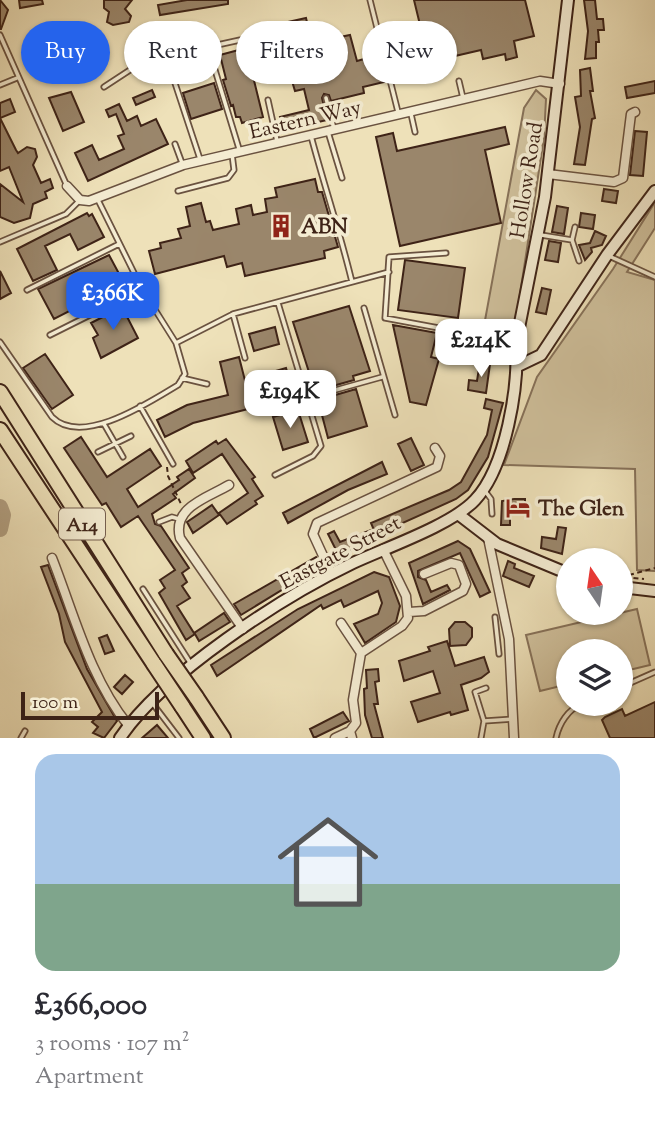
<!DOCTYPE html>
<html lang="en">
<head>
<meta charset="utf-8">
<style>
	body { margin:0; font-family:"Sorts Mill Goudy",serif; background:#f7f7f7; color:#2b2b33; height:100vh; display:flex; flex-direction:column; font-size:26px; white-space:nowrap }
	* { box-sizing:border-box; margin:0 }
	p { font-size:23px; color:#7c7c81 }
	.icon { flex:none; width:38px; height:38px; fill:none; stroke:currentColor; stroke-width:2; stroke-linecap:round; stroke-linejoin:round }
	.map { position:relative; height:738px; overflow:hidden }
	.sheet { display:flex; flex-direction:column; background:#fff; flex:1 }
	.sheet>* { flex:none }
	.guide { position:absolute; left:21px; top:21px; width:614px; height:63px; display:flex; gap:14px }
	.needle { width:46px; rotate:347deg }
	.controls { position:absolute; left:556px; top:548px; display:grid; gap:14px }
	.controls a { display:grid; place-items:center; width:77px; height:77px; border-radius:50%; background:#fff; box-shadow:0 2px 5px #0004; font-size:35px }
	.scale { position:absolute; left:21px; bottom:18px; width:138px; box-sizing:border-box; padding-left:7px; border:4px solid #3e2317; border-top:0; font-size:19px; line-height:24px; white-space:nowrap; color:#3e2317; -webkit-text-stroke:5px #f4ecd2; paint-order:stroke }
	.price { position:absolute; translate:-50% -60px; padding:0 16px; border-radius:14px; background:#fff; color:#222; font-size:23px; line-height:46px; filter:drop-shadow(0 2px 4px #0008) }
	.price::after { content:''; position:absolute; left:50%; top:42px; width:21px; height:16px; margin-left:-10px; background:inherit; clip-path:polygon(0 0,100% 0,50% 100%) }
	.price.on { background:#2563eb; color:#fff }
	ul { padding:0; list-style:none }
	li { display:grid; align-content:center; gap:14px; height:371px; padding:0 35px }
	li span { display:grid; place-items:center; height:217px; border-radius:21px; color:#555 }
	li>.icon { margin-inline-start:auto }
	span .icon { width:126px; height:126px; fill:#fffc; stroke-width:1 }
	li b { font-size:30px }
	.tag { padding:0 24px; border-radius:32px; background:#fff; box-shadow:0 2px 5px #0004; font-size:24px; line-height:63px }
	.tag.on { background:#2563eb; color:#fff }
	.map>svg:first-child { display:block }
	.green { fill:#d0c19d; stroke:#87725a; stroke-width:2 }
	.lines { fill:none; stroke-linecap:round; stroke-linejoin:round }
	.river { stroke:#b2a082; stroke-width:16 }
	.building { fill:#9a866b; stroke:#3e2317; stroke-width:2 }
	.lane-casing { stroke:#6a5240; stroke-width:7 }
	.street-casing { stroke:#6a5240; stroke-width:11 }
	.secondary-casing { stroke:#3e2317; stroke-width:14 }
	.highway-casing { stroke:#3e2317; stroke-width:18 }
	.path { stroke:#3e2317; stroke-width:2; stroke-dasharray:5 3.5; stroke-linecap:butt }
	.lane { stroke:#f4ecd2; stroke-width:3.5 }
	.street { stroke:#f4ecd2; stroke-width:8 }
	.secondary { stroke:#f4ecd2; stroke-width:10 }
	.highway { stroke:#eee1b9; stroke-width:14 }
	.highway-bridge-casing { stroke:#3e2317; stroke-width:18; stroke-linecap:butt }
	.highway-bridge { stroke:#eee1b9; stroke-width:14 }
	.labels { text-anchor:middle; stroke-width:7; stroke-linejoin:round; paint-order:stroke }
	.shield { fill:#f4ecd2; stroke:#755f4f; stroke-width:2 }
	.shield-label { font-size:19px; font-weight:bold; fill:#3e2317 }
	.street-label { font-size:21px; fill:#3e2317; stroke:#f4ecd2 }
	.poi-label { font-size:21px; font-weight:bold; fill:#3e2317; stroke:#f4ecd2; text-anchor:start }
</style>
</head>
<body>
<div class="map">
<svg width="655" height="738" viewBox="0 0 655 738">
	<rect width="100%" height="100%" fill="#eee1b9"/>
	<filter id="stains"><feTurbulence type="fractalNoise" baseFrequency=".00286" numOctaves="4"/><feColorMatrix values="0 0 0 0 .2 0 0 0 0 .09 0 0 0 0 .02 0 0 0 .5 -.17"/></filter>
	<radialGradient id="worn" r=".72"><stop offset=".6" stop-color="#630" stop-opacity="0"/><stop offset="1" stop-color="#630" stop-opacity=".3"/></radialGradient>
	<path class="green" d="M536,90l10,9 -2,39 -34,221 -31,-6 45,-245z
		M655,202v26l-28,44 28,8v291l-18,-1 -2,-101 -131,-4 33,-88 76,-108z
		M637,609l13,56 -29,7v-21h-52v33l-29,7 -14,-56z"/>
	<g class="lines">
		<path class="river" d="M0,507l3,8 -3,14"/>
	</g>
	<path class="building" d="M0,0l8,10 -7,19h-1z
		M19,0h23l1,4 -23,4z
		M104,0h28l-7,9 6,7 -2,6 -16,3 -6,-3 2,-10 -5,-4z
		M187,0h41v4l-68,11 -2,-10z
		M414,0h111l9,36 -20,5 3,16 -11,3 -1,-6 -22,5 -2,-9 -52,12z
		M584,0h11l2,19h6l1,11h-6l1,12h-3v16l-11,1 3,-28z
		M306,18l12,51 23,-6 -6,-25 15,-3 7,26 21,-6 6,27 -21,5 1,6 -33,8 -2,-6 -5,-1 -2,4 5,22 -44,10 -3,-13 29,-7 -5,-21 -9,2 -3,-10h-18l-13,-53z
		M246,48l17,69 -21,6 -2,-6h-4l-3,-12 -2,1 -8,-26 3,-1 -6,-24z
		M590,68l3,23h-3l5,27 -3,1 -7,46 -11,-1 6,-37 -5,-30 6,-1 -1,-26z
		M655,81v12l-28,5 -2,-11z
		M214,83l8,26 -31,10 -8,-26z
		M152,90l3,7 -19,8 -3,-7z
		M71,92l13,30 -21,9 -14,-33z
		M10,99l5,13 -15,6 16,32 2,3 9,-6 8,2 2,8 -4,8 8,18 9,-4 3,9 -8,4 2,6 -14,6 -3,14 -16,5 -14,-6v-33l23,18 -14,-35 -9,4v-68z
		M119,104l8,17 10,-5 4,10 15,-7 12,25 -80,37 -13,-28 17,-8 7,15 25,-11 -6,-13 6,-2 -8,-20 -7,3 -3,-7z
		M505,127l4,17 -24,6 16,73 -101,23 -24,-109 17,-4 4,18z
		M635,131l12,1 -4,44 -13,-1z
		M315,179l3,13h4l16,55 -14,4 1,7 -80,18 -3,-13 -15,4 -3,-11 -69,18 -6,-23 12,-3 -1,-5 21,-5 -3,-9 12,-3 -4,-19 15,-4 5,19 4,-1 3,9 26,-6 -3,-15 15,-4 2,10 14,-3 -2,-13 12,-2 -2,-9z
		M604,189l14,2 -2,12 -14,-2z
		M557,206l11,2 -4,26 -12,-2z
		M87,213l2,3 3,-2 12,23 -26,13 -8,-16 -25,12 12,24 -24,11 -16,-32z
		M581,213l14,2 -2,14 -14,-2z
		M595,231l11,5 -4,9 -11,3 1,4 -7,8 -6,-15 11,-2z
		M549,241l12,2 -3,19 -13,-2z
		M109,255l15,28 -70,36 -16,-30z
		M405,260l60,8 -7,50 -60,-8z
		M0,271l11,22 -11,6z
		M542,288l9,2 -5,24 -10,-2z
		M349,306l21,65 -17,5 1,4 -39,11 -22,-69z
		M122,307l16,31 -37,20 -8,-20 5,-3 -7,-12z
		M393,325l44,8 -6,24 8,2 -13,46 -16,-3z
		M275,327l4,17 -25,7 -5,-17z
		M45,354l28,41 -21,14 -29,-41z
		M239,357l13,51 -59,15 -28,14 -8,-17 30,-15 41,-10 -8,-33z
		M480,362l10,2 -4,29 -18,-3 1,-10 8,1z
		M286,368l5,17 -25,7 -4,-17z
		M356,389l11,37 -39,12 -10,-38z
		M486,399l17,4 -15,54 -20,33 -12,9 -80,36 -5,-12 78,-33 12,-8 26,-47 5,-25 -8,-2z
		M298,410l10,32 -25,8 -10,-33z
		M81,437l26,40 43,-28 11,17 -34,23 11,18 41,-27 -2,-3 12,-8 6,9 -22,16 3,4 -24,16 3,10 6,2 28,42 -7,5 5,9 -5,4 8,12 -13,8 17,27 30,-20 6,9 -31,19 -4,-7 -9,6 -27,-47 6,-5 -5,-8 15,-10 -37,-54 -17,11 -15,-24 -4,2 -38,-57z
		M411,438l13,27 -13,6 -13,-27z
		M226,439l29,38 -3,2 11,17 -8,5 2,3 -30,20 -8,-11 29,-20 -26,-39 -29,19 -7,-12 30,-20 2,3z
		M382,462l5,12 -39,16 -60,33 -5,-10z
		M514,499h11v14l-15,-1v13h-9l1,-24z
		M212,505l7,10 -26,18 -6,-11z
		M558,527l8,1 -4,26 -21,-6 1,-11 14,2z
		M371,530l4,9 -36,17 -11,-22 6,-3 6,11z
		M458,541l12,8 20,43 -10,5 -20,-44 -42,18v6l8,3 5,12 16,-7 3,5 -27,14 -14,-41z
		M316,557l5,9 -80,49 -7,-11z
		M508,561l7,3 -1,4 20,8 -5,11 -26,-11z
		M48,565l39,104 30,52 -13,17 -11,-5 5,-6 -6,-5 10,-10 -37,-70 -6,-28 -18,-47z
		M374,572l15,5 11,29 -4,16 -31,21 -11,-19 24,-10 4,-11 -4,-12 -34,16 -3,-7 -18,9 -2,-4 -104,71 -6,-11 87,-56z
		M455,622h10l7,6v9l-6,8 -16,1 -1,-17z
		M107,635l7,16 -9,3 -6,-16z
		M447,641l8,25 29,-9 5,15 -8,6 -20,7 7,25 -17,5 -1,-3 -32,10 -7,-20 29,-9 -7,-22 -29,10 -5,-20 31,-10 -2,-4z
		M378,669l1,12 -4,1 3,22h-4l9,34h-11l-7,-23 -1,-26 3,-1 -1,-18z
		M125,675l8,7 -11,12 -8,-7z
		M655,702v36h-45l-8,-18 3,-3 17,-8 3,7z
		M343,712l6,9 -35,17 -4,-9z
		M157,725l11,13h-26z"/>
	<g class="lines">
		<g class="lane-casing">
			<path id="lane" d="M370,0l28,112
				M0,35l67,151
				M240,40l-32,7 32,105
				M167,59l33,100
				M459,81l4,17
				M0,85l17,-7
				M104,87l29,-19 56,-14
				M326,98l8,31
				M268,100l9,41
				M411,114l4,18
				M328,132l14,46
				M311,136c13,49 29,96 41,146
				M175,144l7,19
				M178,191l50,-13 6,-8 -2,-16
				M97,198l45,91 34,54 57,-29 156,-42
				M541,235l31,5 7,21
				M572,240l3,-13
				M0,242l66,-28 12,-12
				M446,253l-57,4 -4,61 70,13
				M609,256l46,21
				M27,290l92,-46
				M364,308l31,107
				M233,314l12,44
				M50,335l92,-46
				M0,342l52,75c30,30 96,-14 126,-32l7,-11 -9,-31
				M182,378l25,6
				M307,398l75,-21
				M140,406l33,58
				M104,424l19,33
				M98,452l33,-16
				M275,475l38,-19 8,-10 -43,-143
				M485,491l6,8 1,15
				M159,522l13,-5 7,2
				M143,589l48,75
				M495,617l4,37
				M621,687l34,-15
				M486,688l-11,4 9,29 28,-2
				M153,704l26,34
				M21,738l4,-7
				M481,738l3,-17
				M556,738c3,-14 12,-29 26,-34"/>
		</g>
		<g class="street-casing">
			<path id="street" d="M548,174l66,8 9,-4 8,-64 4,-2
				M67,186l13,14 9,1 94,-36 357,-84 20,3
				M229,485c-22,13 -57,22 -49,53l63,91
				M488,538l21,101 5,99
				M52,558c22,56 38,120 76,167
				M331,573l-18,-39 4,-11 120,-56 3,-11 -5,-8
				M409,612l15,-1 39,-20 3,-7 -7,-19 -8,-2 -27,11
				M341,623l20,30
				M335,738l15,-7
				M352,738l-2,-7 6,-8 -3,-23 8,-47 41,-27 6,-8 -2,-22 -23,-47"/>
		</g>
		<g class="secondary-casing">
			<path id="secondary" d="M518,366l23,-11 66,-100 48,-64
				M458,514l39,30 72,30
				M621,587l34,4
				M120,738c43,-64 162,-141 233,-175 32,-15 99,-38 122,-63 31,-33 44,-114 41,-157l29,-146 23,-197"/>
		</g>
		<g class="highway-casing">
			<path id="highway" d="M0,392l166,262
				M0,430l154,234
				M196,697l27,41
				M182,706l21,32"/>
		</g>
		<path class="path" d="M167,467l1,9 13,28
			M629,575l26,-7
			M625,577l19,2"/>
		<use href="#lane" class="lane"/>
		<use href="#street" class="street"/>
		<use href="#secondary" class="secondary"/>
		<use href="#highway" class="highway"/>
		<g class="highway-bridge-casing">
			<path id="highway-bridge" d="M166,654l30,43
				M154,664l28,42"/>
		</g>
		<use href="#highway-bridge" class="highway-bridge"/>
	</g>
	<defs>
		<g id="building-bare" transform="scale(1.89)"><path d="M-4-6H4V6H1V3H-1V6H-4ZM-2.5-4.3h1.7v1.8h-1.7ZM.8-4.3h1.7v1.8H.8ZM-2.5-1h1.7V.8h-1.7ZM.8-1h1.7V.8H.8Z" fill="#8f2418" stroke="#f4ecd2" stroke-width="2.5" paint-order="stroke"/></g>
		<g id="hotel-bare" transform="scale(1.89)"><path d="M-6-4.5h1.5V1H6V5H4.5V3h-9V5H-6ZM-4 0a1.8 1.8 0 1 1 3.6 0ZM.5 0V-2.5h3Q6-2.5 6 0Z" fill="#8f2418" stroke="#f4ecd2" stroke-width="2.5" paint-order="stroke"/></g>
	</defs>
	<g fill-rule="evenodd">
		<use href="#building-bare" x="281" y="226"/>
		<use href="#hotel-bare" x="518" y="508"/>
	</g>
	<g class="labels">
		<rect class="shield" x="59" y="508.5" width="46" height="31" rx="5"/>
		<g class="shield-label">
			<text x="82" y="531">A14</text>
		</g>
		<g class="street-label">
			<text transform="translate(305 119) rotate(-13)" y="7">Eastern Way</text>
			<text transform="translate(526 180) rotate(-81)" y="7">Hollow Road</text>
			<text transform="translate(340 552) rotate(-28)" y="7">Eastgate Street</text>
		</g>
		<g class="poi-label">
			<text x="301" y="233">ABN</text>
			<text x="538" y="515">The Glen</text>
		</g>
	</g>
	<rect width="100%" height="100%" filter="url(#stains)"/>
	<rect width="100%" height="100%" fill="url(#worn)"/>
</svg>
<div class="controls">
<a><svg class="needle" viewBox="-14 -14 28 28"><path d="M0-13l5 13h-10z" fill="#e53935"/><path d="M0 13l5-13h-10z" fill="#7c7c81"/></svg></a>
<a><svg class="icon" aria-label="layers" viewBox="0 0 24 24"><path d="M12 4l9 5-9 5-9-5zM3 14l9 5 9-5"/></svg></a>
</div>
<div class="scale">100 m</div>
<b class="price on" style="left:113px;top:332px">£366K</b>
<b class="price" style="left:481px;top:379px">£214K</b>
<b class="price" style="left:290px;top:430px">£194K</b>
<div class="guide">
<a class="tag on">Buy</a>
<a class="tag">Rent</a>
<a class="tag">Filters</a>
<a class="tag">New</a>
</div>
</div>
<section class="sheet">
<ul>
<li><span style="background:linear-gradient(#a9c7e8 60%,#7fa58c 0)"><svg class="icon" aria-label="home" viewBox="0 0 24 24"><path d="M3 11l9-7 9 7M6 9v11h12V9"/></svg></span><div><b>£366,000</b><p>3 rooms · 107 m²</p><p>Apartment</p></div></li>
</ul>
</section>
</body>
</html>
